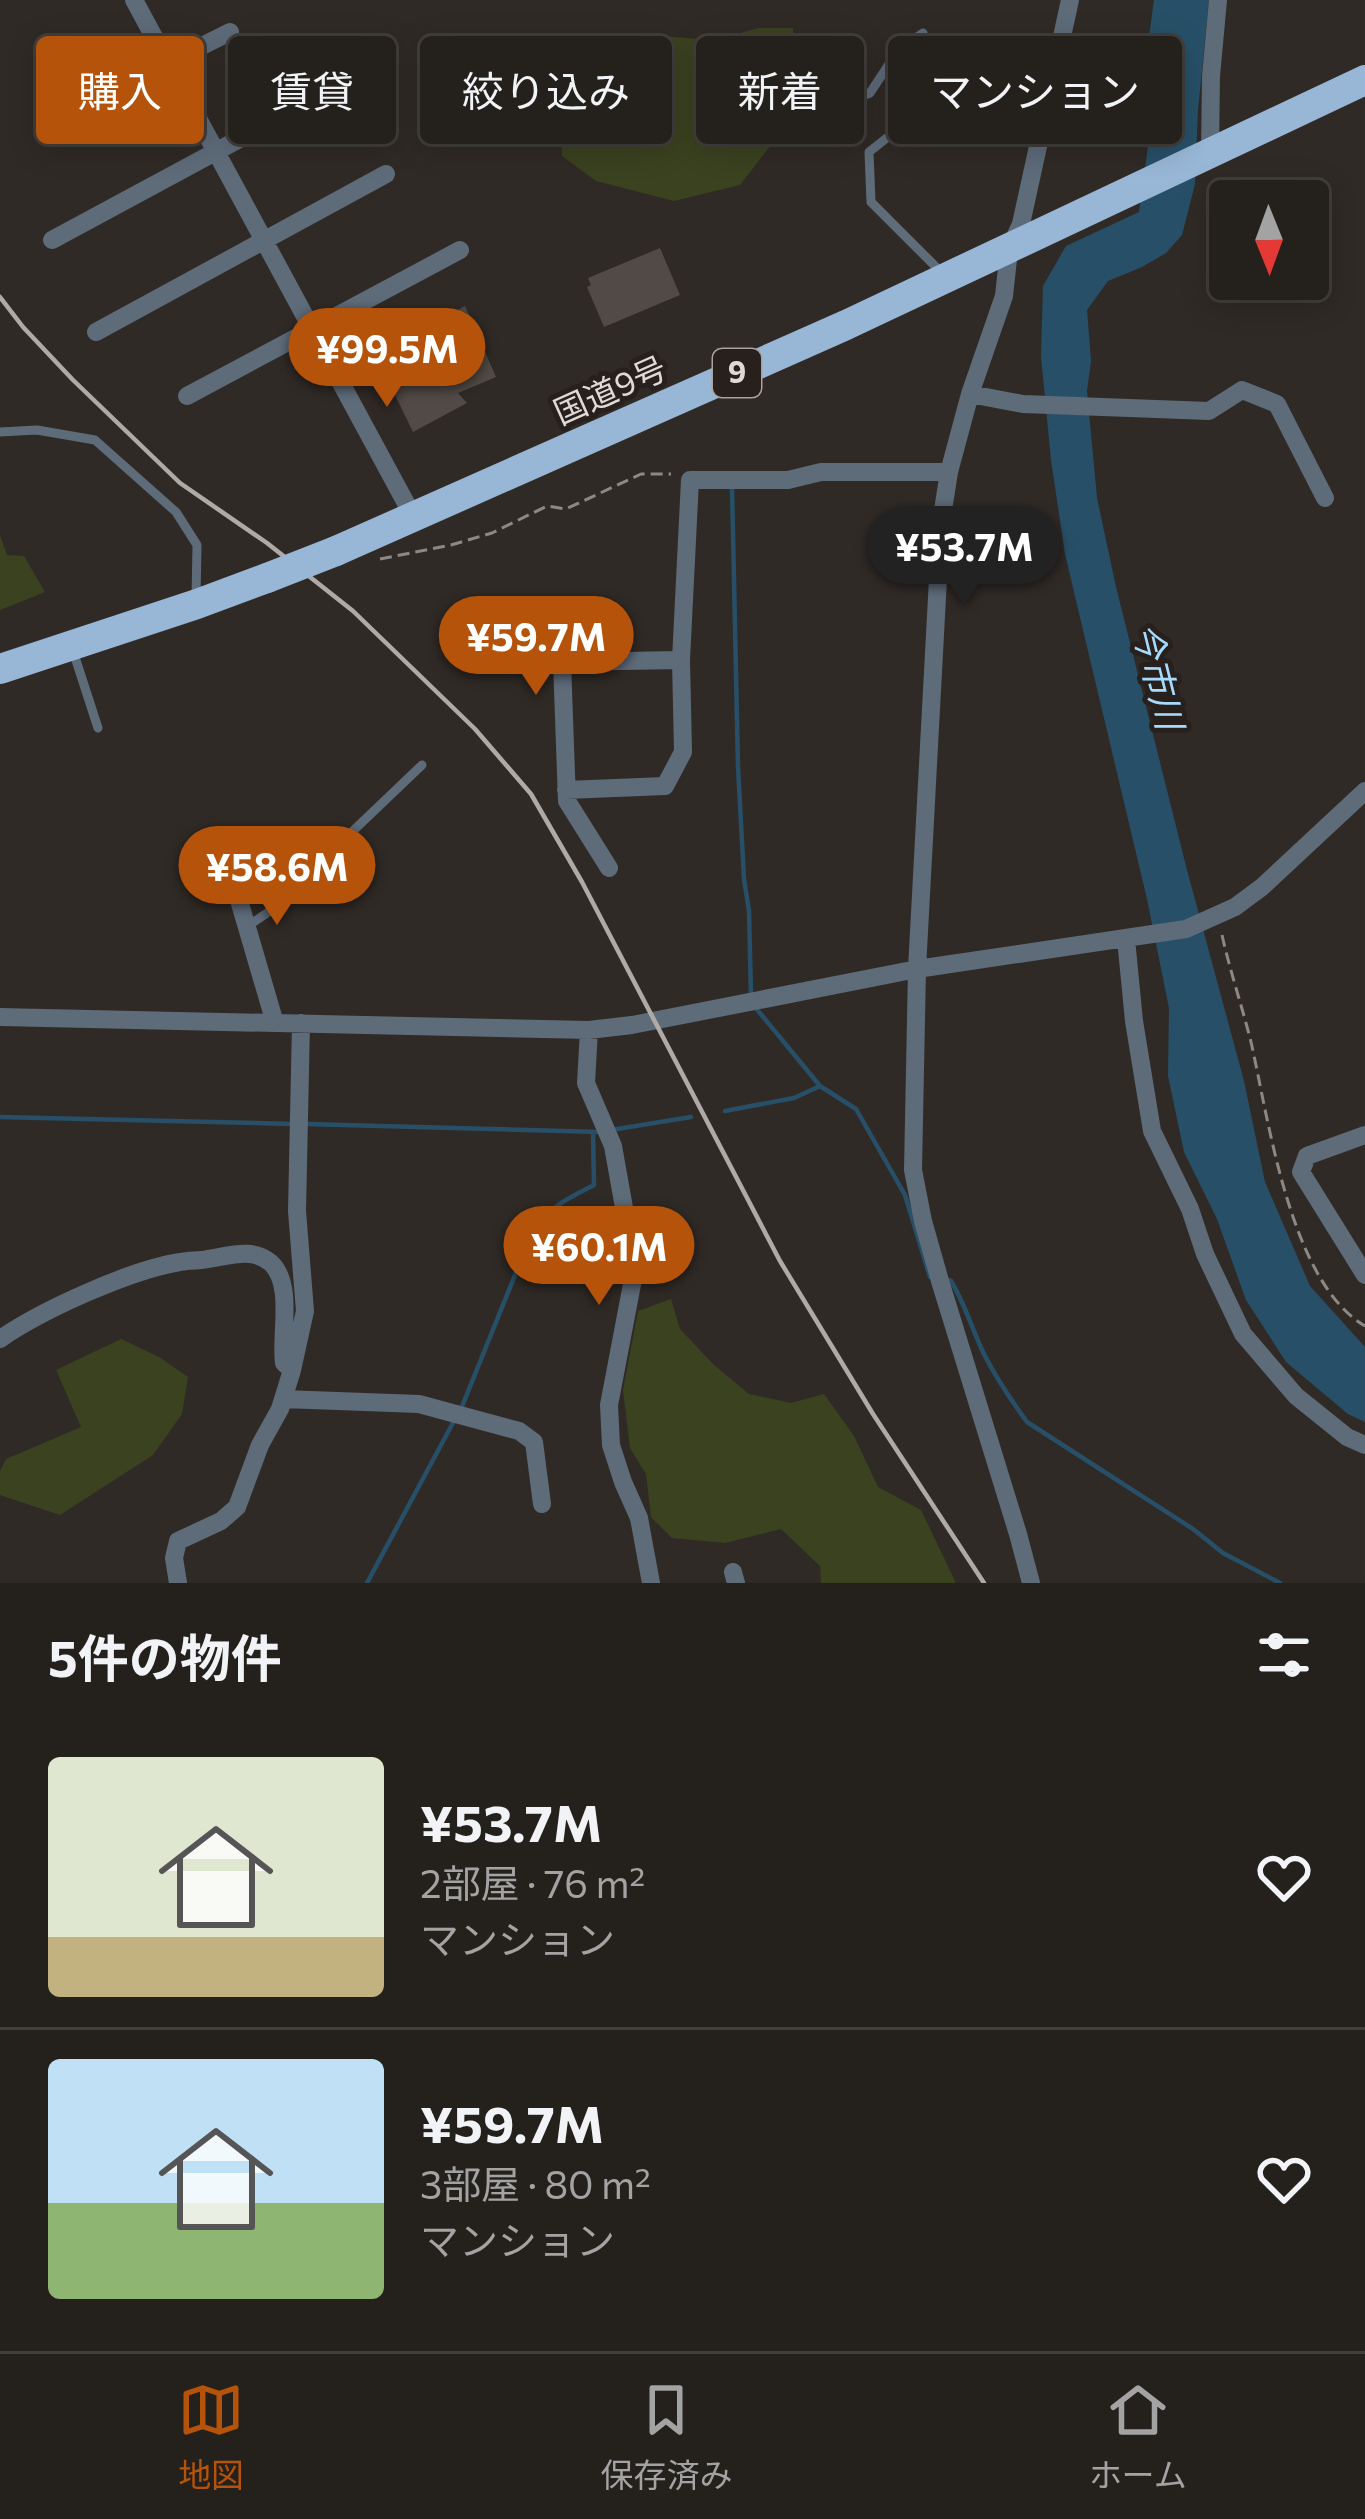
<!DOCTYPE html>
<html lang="ja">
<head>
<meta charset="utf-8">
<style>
	body { margin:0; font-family:Commissioner,"Noto Sans JP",sans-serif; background:#2c2825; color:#f1f3f6; height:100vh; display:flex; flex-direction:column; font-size:45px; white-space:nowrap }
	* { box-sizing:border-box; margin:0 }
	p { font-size:39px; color:#a3a3a3 }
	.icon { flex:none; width:66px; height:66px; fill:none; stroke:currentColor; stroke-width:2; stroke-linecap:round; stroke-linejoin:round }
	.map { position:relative; height:1583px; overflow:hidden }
	.sheet { display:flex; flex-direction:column; background:#24201c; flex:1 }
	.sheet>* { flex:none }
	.guide { position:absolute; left:36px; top:36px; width:1293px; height:108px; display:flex; gap:24px }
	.needle { width:78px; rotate:179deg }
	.controls { position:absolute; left:1209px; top:180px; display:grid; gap:24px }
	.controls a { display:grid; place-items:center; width:120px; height:120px; border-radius:12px; background:#24201c; box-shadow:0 6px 30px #0003,0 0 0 3px #413e3b; font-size:60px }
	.price { position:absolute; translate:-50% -102px; padding:0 27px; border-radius:42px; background:#b45309; color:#fff; font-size:39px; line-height:78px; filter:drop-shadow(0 3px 6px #0008) }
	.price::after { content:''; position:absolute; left:50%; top:72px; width:36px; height:27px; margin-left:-18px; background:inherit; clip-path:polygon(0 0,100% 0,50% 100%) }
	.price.current { background:#222; color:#fff }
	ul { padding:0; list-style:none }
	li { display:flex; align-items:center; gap:36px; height:300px; padding:0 48px }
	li+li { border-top:3px solid #413e3b }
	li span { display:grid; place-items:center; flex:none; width:336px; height:240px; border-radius:12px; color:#555 }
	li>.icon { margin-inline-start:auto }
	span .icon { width:144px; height:144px; fill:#fffc; stroke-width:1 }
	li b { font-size:51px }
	h2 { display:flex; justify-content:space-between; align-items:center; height:144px; padding:0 48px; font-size:51px }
	.tag { padding:0 42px; border-radius:12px; background:#24201c; box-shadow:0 6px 30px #0003,0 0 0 3px #413e3b; font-size:42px; line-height:108px }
	.tag.current { background:#b45309; color:#fff }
	.tabs { display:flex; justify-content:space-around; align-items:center; height:168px; border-top:3px solid #413e3b; background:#24201c; font-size:33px; color:#a3a3a3 }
	.tabs a { display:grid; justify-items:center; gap:6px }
	.tabs .current { color:#b45309 }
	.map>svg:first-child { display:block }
	.green { fill:#3b4220 }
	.water { fill:#275068 }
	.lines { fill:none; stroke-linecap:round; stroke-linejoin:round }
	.stream { stroke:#275068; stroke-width:4.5 }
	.building { fill:#514a46 }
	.path { stroke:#8e8885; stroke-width:3; stroke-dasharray:12 6; stroke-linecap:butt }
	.service { stroke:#5e6b79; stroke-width:9 }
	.minor { stroke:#5e6b79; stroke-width:18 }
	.trunk { stroke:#98b6d6; stroke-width:30 }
	.rail { stroke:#afaaa8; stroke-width:4.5 }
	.trunk-bridge { stroke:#98b6d6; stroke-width:30 }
	.labels { text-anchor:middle; stroke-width:10; stroke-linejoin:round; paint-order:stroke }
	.shield { fill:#27201d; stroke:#a8a2a0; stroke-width:3 }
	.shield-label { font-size:30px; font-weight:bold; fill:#dfdad8 }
	.street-label { font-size:33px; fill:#dfdad8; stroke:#27201d }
	.water-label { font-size:36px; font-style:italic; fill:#a6dbfe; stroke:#27201d }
</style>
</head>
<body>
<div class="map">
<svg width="1365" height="1583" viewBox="0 0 1365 1583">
	<rect width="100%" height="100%" fill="#302a26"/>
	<path class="green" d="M758,28h35v47l-12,57 -41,53 -66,16 -78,-20 -34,-25 -1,-28 15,-57 42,-25 28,-11 69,5z
		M0,535l7,20 17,1 21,36 -45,18z
		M671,1299l9,30 34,36 35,29 42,9 33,-9 30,42 24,51 43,23 35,73h-135l-1,-17 -39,-37 -56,14 -53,-5 -21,-21 -5,-43 -16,-26 -7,-58 15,-79z
		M121,1339l38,18 29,20 -6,37 -29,41 -93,60 -60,-20v-24l6,-12 75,-32 -25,-57z"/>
	<path class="water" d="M1154,0h55l-11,110 -3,74 -13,51 -16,18 -24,14 -34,14 -21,29 4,51 -4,30 10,107 19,89 71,283 57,211 21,101 45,104 55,61v75l-17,-8 -62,-52 -40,-62 -29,-81 -33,-67 -16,-76 1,-68 -22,-109 -82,-345 -14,-94 -10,-104 2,-70 23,-40 73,-34 11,-80v-55l-5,-11z"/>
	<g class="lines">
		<path class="stream" d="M732,487l6,280 6,112 5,32 2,85
			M755,1007l65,79 36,23 49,86 25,82
			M725,1111l69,-13 24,-11
			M0,1117l294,7
			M306,1124l294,8
			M611,1130l80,-13
			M948,1280l3,1c14,23 21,48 33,73 12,24 27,46 43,68l166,107 30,24 57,30
			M461,1409l73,-181c15,-21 37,-31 60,-43l-1,-53
			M367,1583l88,-164"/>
	</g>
	<path class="building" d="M660,248l20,47 -76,32 -17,-40 4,-2 -3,-7z
		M465,306l31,71 -38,16 9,10 -54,29 -38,-78z"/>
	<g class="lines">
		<path class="path" d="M380,559l71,-14 41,-12 55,-27 19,3 75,-35h30
			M1222,935c8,36 20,71 29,107 18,79 39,240 114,284"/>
		<path class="service" d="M802,78l1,29 6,10 61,-24 29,-44 24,-16 5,55 -6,22 -53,42 2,50 70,70
			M0,432l37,-2 58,10 81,72 21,33 -1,54
			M73,651l25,77
			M248,926l19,-13 155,-148"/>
		<path class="minor" d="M134,0l280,518
			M42,126l188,-94
			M1210,152l1,-76 7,-76
			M52,240l228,-123
			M96,332l290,-158
			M970,394l53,10 186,7 33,-21 35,14 48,94
			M187,396l273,-146
			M566,790l99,-4 18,-34 -2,-92 9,-180h98l33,-8h128
			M224,849l51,174
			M609,868l-42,-67 -5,-139 119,-2
			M1126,939l8,82 18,110 38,78 15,45 38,80 53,62 51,41 18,8
			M0,1017l589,13 43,-5 285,-56 269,-40 49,-22 27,-20 103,-96
			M589,1030l-3,53 27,63 18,101 2,32 -24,126 2,40 12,37 16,36 12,65
			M1365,1135l-58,21 -6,16 64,103
			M0,1339c42,-29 130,-69 180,-77 10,-2 19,-1 28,-3 21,-3 45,-12 63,4 23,22 9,72 13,100l8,7
			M283,1399l136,5 100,27 15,11 8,62
			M733,1572l3,11
			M178,1583l-4,-25 4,-17 43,-20 16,-14 23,-62 20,-36 12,-39 13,-59 -8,-100 4,-188
			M1031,1583l-13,-49 -78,-253 -17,-60 -10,-51 4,-201 24,-446 8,-51 21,-78 34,-98 5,-46 12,-26 49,-224"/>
		<path class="trunk" d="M336,551l510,-226 519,-245
			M0,669l197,-65 70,-26"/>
		<path class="rail" d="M0,297l23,30 50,53 107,103 87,60 86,68 122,118 56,65 51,88 198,379 93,153 111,169"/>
		<path class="trunk-bridge" d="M267,578l69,-27"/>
	</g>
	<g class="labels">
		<rect class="shield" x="713" y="349" width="48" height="48" rx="9"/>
		<g class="shield-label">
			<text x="737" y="383">9</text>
		</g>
		<g class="street-label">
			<text transform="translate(610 390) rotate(-24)" y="12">国道9号</text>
		</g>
		<g class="water-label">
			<text transform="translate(1158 676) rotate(76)" y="13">今市川</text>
		</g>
	</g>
</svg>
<div class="controls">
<a><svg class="needle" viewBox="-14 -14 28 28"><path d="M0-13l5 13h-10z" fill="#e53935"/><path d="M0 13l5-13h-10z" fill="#a3a3a3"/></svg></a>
</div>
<b class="price" style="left:387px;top:410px">¥99.5M</b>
<b class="price current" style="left:964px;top:608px">¥53.7M</b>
<b class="price" style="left:536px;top:698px">¥59.7M</b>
<b class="price" style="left:277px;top:928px">¥58.6M</b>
<b class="price" style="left:599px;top:1308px">¥60.1M</b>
<div class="guide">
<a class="tag current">購入</a>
<a class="tag">賃貸</a>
<a class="tag">絞り込み</a>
<a class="tag">新着</a>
<a class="tag">マンション</a>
</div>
</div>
<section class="sheet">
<h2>5件の物件<svg class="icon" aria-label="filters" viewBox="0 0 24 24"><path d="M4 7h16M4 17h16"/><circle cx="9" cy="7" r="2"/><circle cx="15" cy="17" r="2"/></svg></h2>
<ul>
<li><span style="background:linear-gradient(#dfe7d0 75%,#c2b280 0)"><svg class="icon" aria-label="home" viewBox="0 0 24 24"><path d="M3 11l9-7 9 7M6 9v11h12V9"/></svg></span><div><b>¥53.7M</b><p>2部屋 · 76 m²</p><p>マンション</p></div><svg class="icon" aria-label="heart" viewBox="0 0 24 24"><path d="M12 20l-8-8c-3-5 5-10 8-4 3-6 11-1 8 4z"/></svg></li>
<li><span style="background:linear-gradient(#bfe0f5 60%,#8fb573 0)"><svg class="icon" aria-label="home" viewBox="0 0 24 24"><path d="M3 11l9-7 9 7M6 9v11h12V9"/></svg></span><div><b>¥59.7M</b><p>3部屋 · 80 m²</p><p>マンション</p></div><svg class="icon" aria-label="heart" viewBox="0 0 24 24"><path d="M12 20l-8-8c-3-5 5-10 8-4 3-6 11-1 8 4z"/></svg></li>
</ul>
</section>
<nav class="tabs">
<a class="current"><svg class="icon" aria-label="map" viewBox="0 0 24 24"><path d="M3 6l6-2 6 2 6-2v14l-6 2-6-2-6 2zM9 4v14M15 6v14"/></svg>地図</a>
<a><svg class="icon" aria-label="saved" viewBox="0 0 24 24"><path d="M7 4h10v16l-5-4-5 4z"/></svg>保存済み</a>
<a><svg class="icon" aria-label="home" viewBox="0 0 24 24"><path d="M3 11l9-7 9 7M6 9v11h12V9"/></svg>ホーム</a>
</nav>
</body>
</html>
